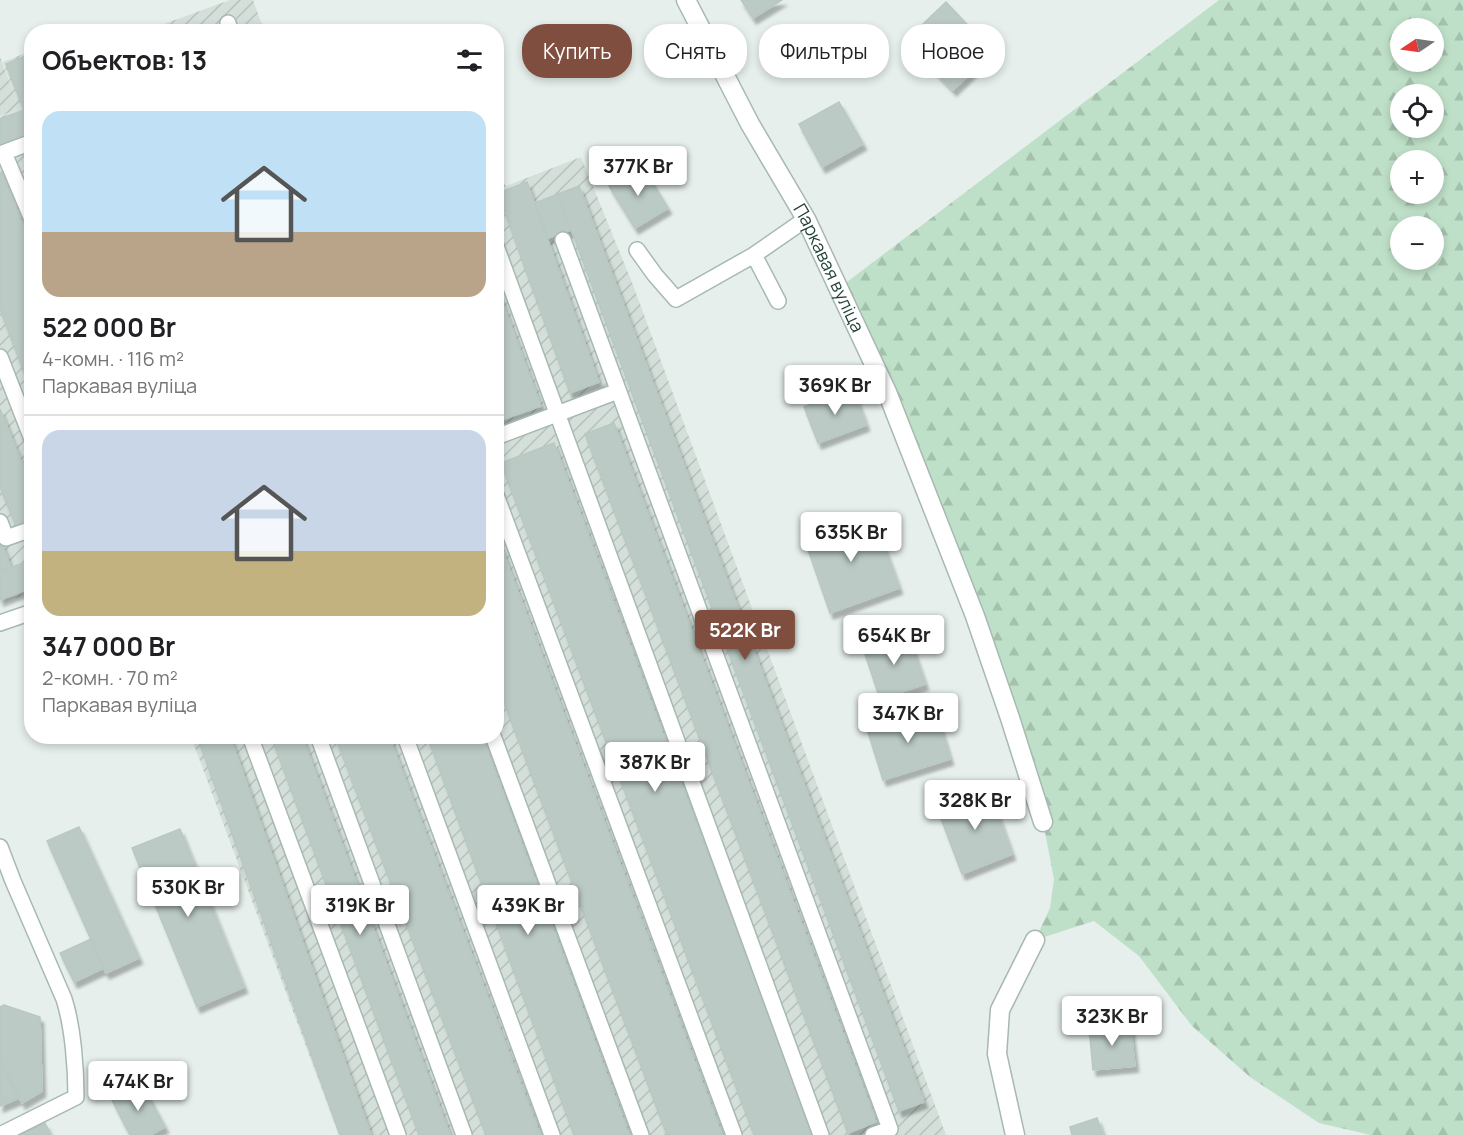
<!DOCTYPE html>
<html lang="ru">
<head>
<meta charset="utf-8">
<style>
	body { margin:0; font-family:Manrope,sans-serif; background:#f6f6f6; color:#202124; height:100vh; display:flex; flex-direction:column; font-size:22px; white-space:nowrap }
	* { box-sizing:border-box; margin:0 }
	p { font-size:20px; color:#757577 }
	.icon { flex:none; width:33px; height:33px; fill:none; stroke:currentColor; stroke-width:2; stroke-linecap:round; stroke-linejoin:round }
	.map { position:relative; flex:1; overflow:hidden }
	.sheet { position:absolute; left:24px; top:24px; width:480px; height:720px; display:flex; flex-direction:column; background:#fff; border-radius:24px; box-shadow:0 3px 9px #0003 }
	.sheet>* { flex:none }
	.banner { position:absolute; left:522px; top:24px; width:570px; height:54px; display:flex; gap:12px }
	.needle { width:39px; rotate:257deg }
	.tools { position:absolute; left:1390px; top:18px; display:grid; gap:12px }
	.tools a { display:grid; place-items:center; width:54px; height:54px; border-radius:50%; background:#fff; box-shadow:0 3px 9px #0003; font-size:30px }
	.price { position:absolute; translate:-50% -51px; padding:0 14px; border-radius:6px; background:#fff; color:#222; font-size:20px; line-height:39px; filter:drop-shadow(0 2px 3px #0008) }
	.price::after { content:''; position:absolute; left:50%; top:36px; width:18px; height:14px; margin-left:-9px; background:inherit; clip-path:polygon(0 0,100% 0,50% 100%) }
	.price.on { background:#7f4e3f; color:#fff }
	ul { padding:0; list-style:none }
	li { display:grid; align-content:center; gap:12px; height:318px; padding:0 18px }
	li+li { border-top:2px solid #e0e0e0 }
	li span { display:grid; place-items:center; height:186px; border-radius:18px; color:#555 }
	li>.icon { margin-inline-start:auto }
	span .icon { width:108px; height:108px; fill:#fffc; stroke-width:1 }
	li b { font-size:26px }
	h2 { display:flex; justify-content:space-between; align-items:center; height:72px; padding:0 18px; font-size:26px }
	.chip { padding:0 21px; border-radius:24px; background:#fff; box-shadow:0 3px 9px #0003; font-size:21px; line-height:54px }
	.chip.on { background:#7f4e3f; color:#fff }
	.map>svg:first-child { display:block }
	.industrial { fill:url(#industrial-furrows) }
	.forest { fill:url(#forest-firs); fill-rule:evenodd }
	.building { fill:#bbcac4; stroke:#b8c9c2; stroke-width:1.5; filter:url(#shadow) }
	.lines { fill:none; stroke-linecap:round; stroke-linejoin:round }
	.service-casing { stroke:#a8b8b2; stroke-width:18 }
	.minor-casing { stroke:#a8b8b2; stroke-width:21 }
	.service { stroke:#fff; stroke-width:15 }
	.minor { stroke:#fff; stroke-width:18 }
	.labels { text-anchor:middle; stroke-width:4.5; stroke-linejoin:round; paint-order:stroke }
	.street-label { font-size:18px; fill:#24423a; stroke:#f7fbf9 }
</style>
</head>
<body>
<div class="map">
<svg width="1463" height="1135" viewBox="0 0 1463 1135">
	<defs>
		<pattern id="industrial-furrows" width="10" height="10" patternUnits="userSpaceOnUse" patternTransform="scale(1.5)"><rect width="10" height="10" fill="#d4dfda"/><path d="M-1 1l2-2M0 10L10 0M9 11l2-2" fill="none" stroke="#b6c1bc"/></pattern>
		<pattern id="forest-firs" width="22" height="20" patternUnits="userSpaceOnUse" patternTransform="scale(1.5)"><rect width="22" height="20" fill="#bfe0c8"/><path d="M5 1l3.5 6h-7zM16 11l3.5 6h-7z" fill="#a4c1ad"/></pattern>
		<filter id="shadow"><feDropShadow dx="3.5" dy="6" stdDeviation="1.5" flood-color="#0004"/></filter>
	</defs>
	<rect width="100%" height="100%" fill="#e6efeb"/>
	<path class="industrial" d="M230,0h23l11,31 -122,1z
		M31,51v542l-31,11v-487l20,-8 -20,7v-59l18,47 -15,-42z
		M581,157l52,128 313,850h-607l-148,-398 305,-1 1,-554 5,-2 4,6z"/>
	<path class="forest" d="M1219,0h244v1135h-92l-52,-12 -69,-46 -58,-51 -53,-70 -45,-35 -59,19 15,-32 4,-29 -11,-57 -33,-104 -171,-430zM1401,28h33v34h-33zM1401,94h33v34h-33zM1401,160h33v34h-33zM1401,226h33v34h-33z"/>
	<path class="building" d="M741,0h41l-29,18z
		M946,2l47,50 -40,38 -47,-50z
		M26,56l6,14v37l-8,3 -18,-46z
		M839,102l24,42 -41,23 -23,-43z
		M32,107v29l-32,13v-30z
		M642,166l26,42 -33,20 -26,-42z
		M2,172l30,78v143l-32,-84v-136z
		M527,182l72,200 -29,11 -72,-200z
		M579,186l345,916 -25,9 -341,-917z
		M558,194l13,36 -23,8 -13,-35z
		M496,285l45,121 -45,16z
		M853,389l13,36 -48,18 -14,-36z
		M0,409l32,79v31l-16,7 -16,-39z
		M614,423l262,699 -28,11 -263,-699z
		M554,443l259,692h-59l-253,-672z
		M872,514l27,74 -69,25 -26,-75z
		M496,533l226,602h-55l-171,-454z
		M0,539l11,28 -11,4z
		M32,560v28l-32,12v-29z
		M907,633l18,51 -45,15 -17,-51z
		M934,708l16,51 -67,21 -16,-51z
		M197,736h33l141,399h-31z
		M271,736h31l148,399h-31z
		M335,736h54l151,399h-54z
		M427,736h55l147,399h-55z
		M988,788l24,66 -50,20 -25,-66z
		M79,827l60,131 -33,15 -59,-132z
		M180,829l64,158 -47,20 -65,-159z
		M91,939l13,29 -30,14 -14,-29z
		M4,1005l36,12 2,74 -20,12 -22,-43v-53z
		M1130,1023l5,43 -42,4 -4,-43z
		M0,1060l19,38 -19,8z
		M142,1084l23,43 -15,8h-20l-18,-35z
		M1097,1118l6,17h-31l-2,-8z
		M45,1123l6,12h-31z"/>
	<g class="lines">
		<g class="service-casing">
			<path id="service" d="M228,23l3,9
				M4,153l28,66
				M0,154l32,-12
				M563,240l327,889 -17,6
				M496,246l325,889
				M637,250l18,25 21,24 78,-44 52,-36
				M754,255l24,46
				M0,357l32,82
				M496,437l122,-46
				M496,495l238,640
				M0,522l6,16 26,-9
				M0,623l32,-11
				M250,736l148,399
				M318,736l146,399
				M405,736l147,399
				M493,736l148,399
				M0,847l13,34 51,118c9,28 12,69 12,98l-76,38"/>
		</g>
		<g class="minor-casing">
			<g id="minor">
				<path id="s1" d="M686,0l64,124 56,95 81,173 88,224 35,102 33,104"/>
				<path d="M1015,1135l-18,-81 3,-44 35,-70"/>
			</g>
		</g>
		<use href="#service" class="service"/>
		<use href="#minor" class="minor"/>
	</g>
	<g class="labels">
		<g class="street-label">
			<text dy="6" stroke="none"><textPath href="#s1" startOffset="304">Паркавая вуліца</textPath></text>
		</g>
	</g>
</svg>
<div class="tools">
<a><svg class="needle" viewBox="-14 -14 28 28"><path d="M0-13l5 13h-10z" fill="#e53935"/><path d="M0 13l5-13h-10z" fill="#757577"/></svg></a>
<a><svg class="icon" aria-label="locate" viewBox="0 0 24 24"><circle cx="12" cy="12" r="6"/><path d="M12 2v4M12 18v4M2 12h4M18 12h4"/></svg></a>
<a>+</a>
<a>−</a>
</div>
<b class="price" style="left:638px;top:197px">377K Br</b>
<b class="price" style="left:835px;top:416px">369K Br</b>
<b class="price" style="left:851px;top:563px">635K Br</b>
<b class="price on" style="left:745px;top:661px">522K Br</b>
<b class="price" style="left:894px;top:666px">654K Br</b>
<b class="price" style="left:908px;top:744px">347K Br</b>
<b class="price" style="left:655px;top:793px">387K Br</b>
<b class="price" style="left:975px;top:831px">328K Br</b>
<b class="price" style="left:188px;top:918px">530K Br</b>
<b class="price" style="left:360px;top:936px">319K Br</b>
<b class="price" style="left:528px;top:936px">439K Br</b>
<b class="price" style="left:1112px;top:1047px">323K Br</b>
<b class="price" style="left:138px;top:1112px">474K Br</b>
<div class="banner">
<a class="chip on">Купить</a>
<a class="chip">Снять</a>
<a class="chip">Фильтры</a>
<a class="chip">Новое</a>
</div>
<section class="sheet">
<h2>Объектов: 13<svg class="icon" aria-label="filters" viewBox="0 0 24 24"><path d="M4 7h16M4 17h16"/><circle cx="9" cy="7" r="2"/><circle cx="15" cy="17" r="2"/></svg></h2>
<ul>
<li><span style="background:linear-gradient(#bfe0f5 65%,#b9a48a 0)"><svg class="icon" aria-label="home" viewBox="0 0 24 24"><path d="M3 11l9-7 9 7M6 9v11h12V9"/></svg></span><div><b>522 000 Br</b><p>4-комн. · 116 m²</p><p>Паркавая вуліца</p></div></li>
<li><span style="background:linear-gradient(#c9d6e8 65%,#c2b280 0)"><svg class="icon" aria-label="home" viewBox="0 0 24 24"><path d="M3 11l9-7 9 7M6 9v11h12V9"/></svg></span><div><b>347 000 Br</b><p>2-комн. · 70 m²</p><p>Паркавая вуліца</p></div></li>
</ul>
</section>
</div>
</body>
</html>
